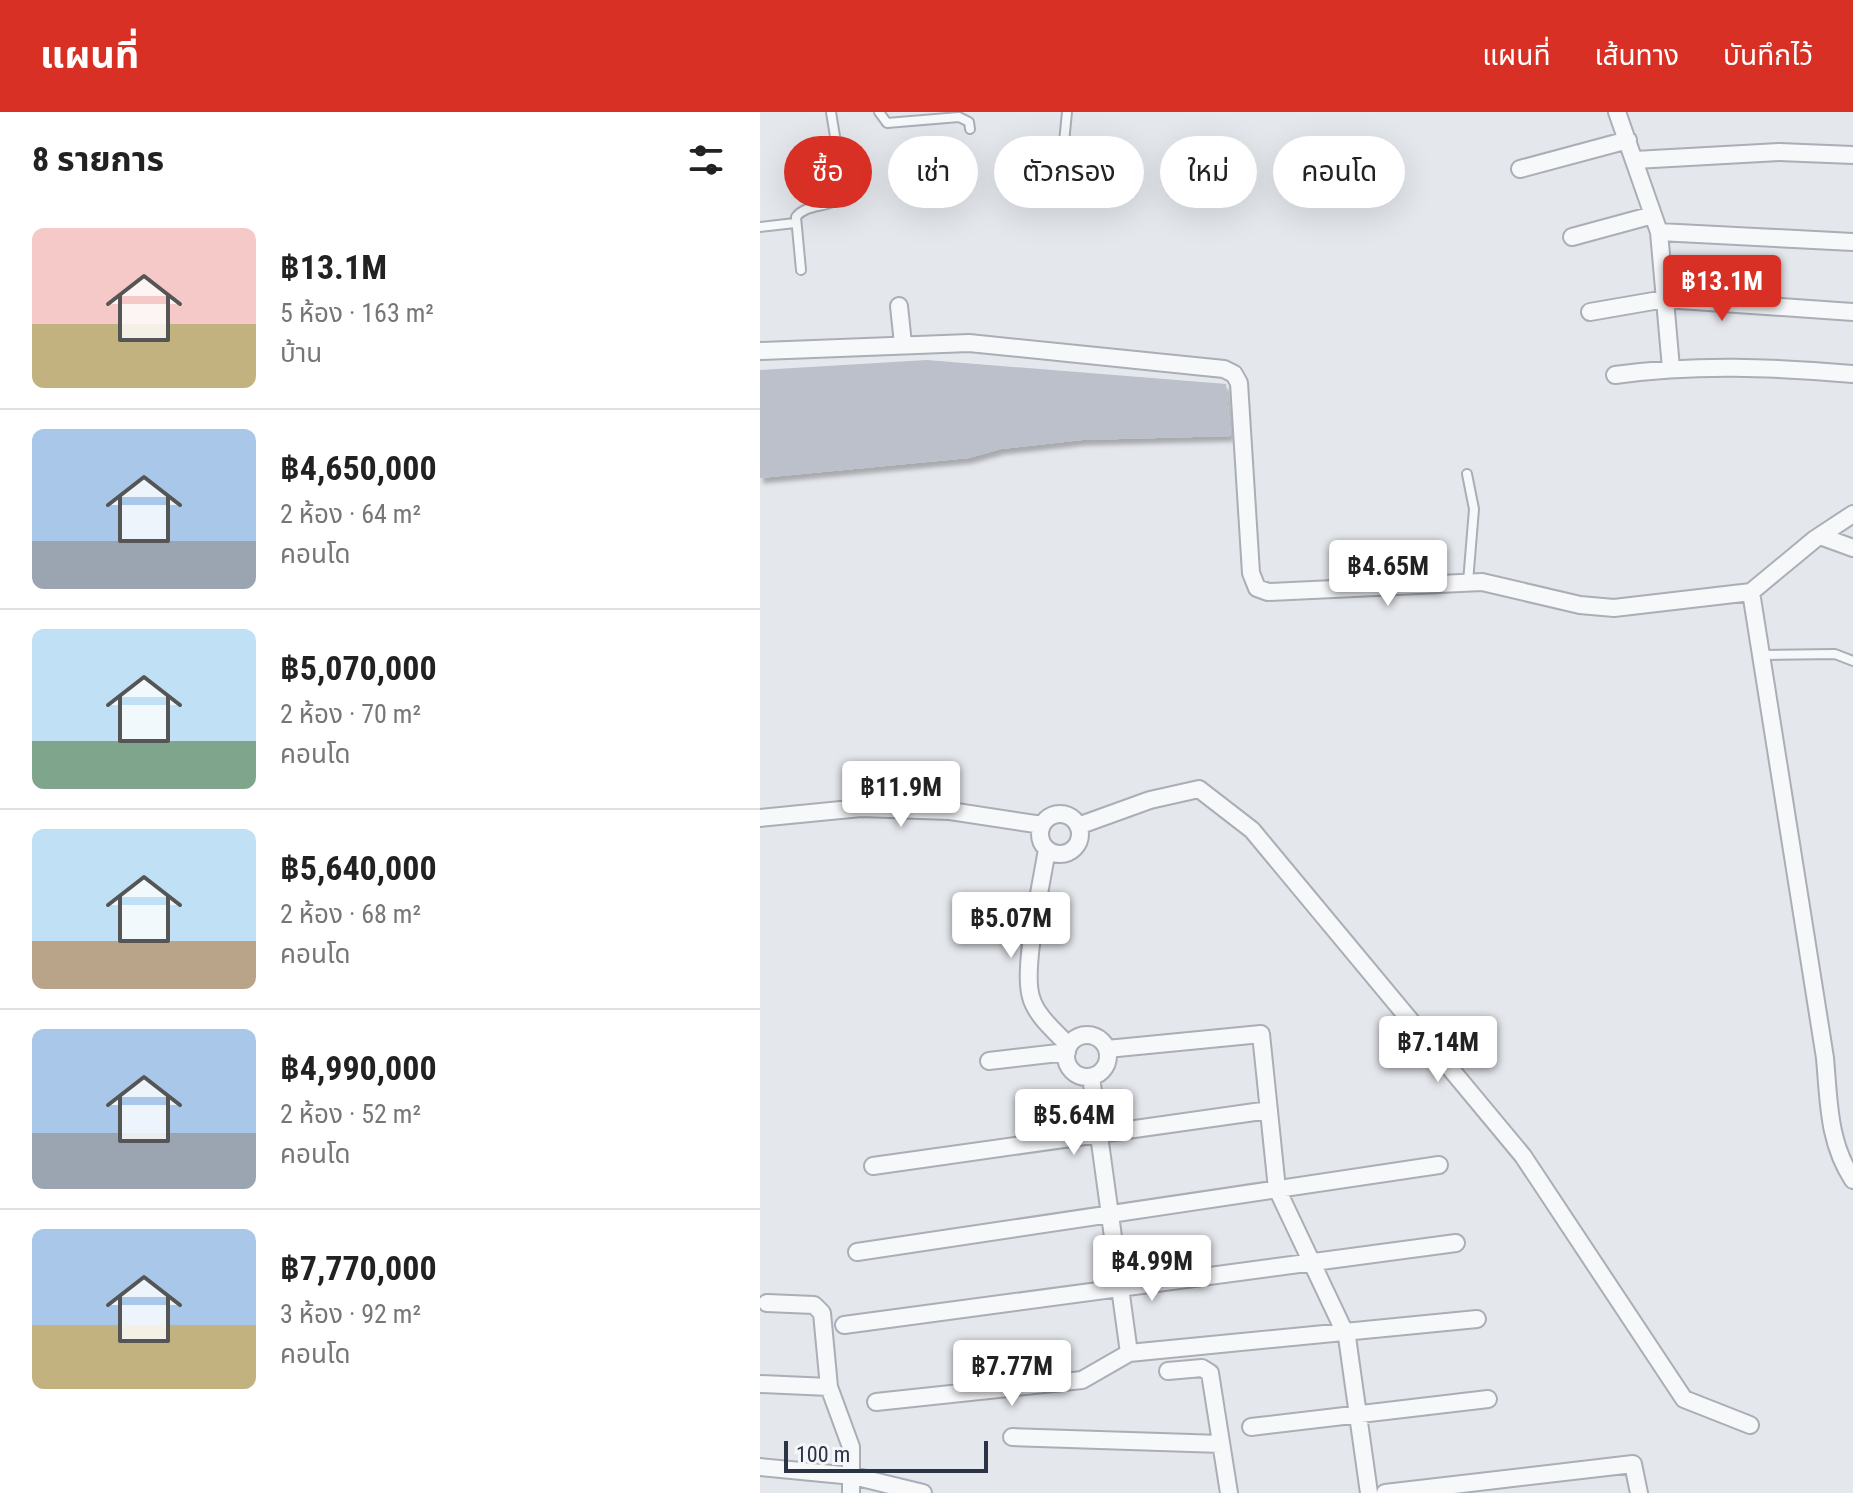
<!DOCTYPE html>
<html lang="th">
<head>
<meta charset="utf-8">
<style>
	body { margin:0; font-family:"Roboto Condensed","Noto Sans Thai",sans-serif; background:#f6f6f6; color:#222; height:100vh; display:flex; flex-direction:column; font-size:30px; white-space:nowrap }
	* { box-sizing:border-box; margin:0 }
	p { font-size:26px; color:#767676 }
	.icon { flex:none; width:44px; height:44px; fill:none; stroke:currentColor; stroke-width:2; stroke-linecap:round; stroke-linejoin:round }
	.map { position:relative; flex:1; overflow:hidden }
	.drawer { display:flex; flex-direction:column; background:#fff; width:760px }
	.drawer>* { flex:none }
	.banner { position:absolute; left:24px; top:24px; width:760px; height:72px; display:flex; gap:16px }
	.scale { position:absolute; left:24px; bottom:20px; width:204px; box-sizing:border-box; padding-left:8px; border:4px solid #2b3445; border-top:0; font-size:22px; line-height:28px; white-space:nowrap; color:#2b3445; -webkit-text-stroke:6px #f4f6f9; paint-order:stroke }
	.price { position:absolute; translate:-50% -68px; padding:0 18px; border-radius:8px; background:#fff; color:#222; font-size:26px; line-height:52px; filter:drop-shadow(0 2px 4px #0008) }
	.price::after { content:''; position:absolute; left:50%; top:48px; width:24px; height:18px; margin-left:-12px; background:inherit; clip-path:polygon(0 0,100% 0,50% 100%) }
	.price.selected { background:#d93025; color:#fff }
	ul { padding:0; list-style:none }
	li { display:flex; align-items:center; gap:24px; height:200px; padding:0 32px }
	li+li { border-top:2px solid #e0e0e0 }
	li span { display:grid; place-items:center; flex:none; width:224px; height:160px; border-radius:12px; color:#555 }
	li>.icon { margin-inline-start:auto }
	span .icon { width:96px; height:96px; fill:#fffc; stroke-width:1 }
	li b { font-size:34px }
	h2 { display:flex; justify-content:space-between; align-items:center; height:96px; padding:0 32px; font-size:34px }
	.tag { padding:0 28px; border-radius:36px; background:#fff; box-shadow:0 8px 32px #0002; font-size:28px; line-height:72px }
	.tag.selected { background:#d93025; color:#fff }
	header { display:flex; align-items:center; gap:48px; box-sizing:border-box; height:112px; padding:0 40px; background:#d93025; color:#fff }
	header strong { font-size:38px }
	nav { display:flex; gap:44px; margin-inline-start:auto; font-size:28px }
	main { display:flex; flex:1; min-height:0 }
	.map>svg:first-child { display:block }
	.building { fill:#bbc0ca; filter:url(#shadow) }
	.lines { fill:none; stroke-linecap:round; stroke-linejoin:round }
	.service-casing { stroke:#a9aeb7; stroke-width:12 }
	.minor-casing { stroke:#a9aeb7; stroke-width:20 }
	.service { stroke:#f7f8fa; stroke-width:8 }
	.minor { stroke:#f7f8fa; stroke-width:16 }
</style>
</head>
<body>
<header>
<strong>แผนที่</strong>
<nav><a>แผนที่</a><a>เส้นทาง</a><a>บันทึกไว้</a></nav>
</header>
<main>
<section class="drawer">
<h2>8 รายการ<svg class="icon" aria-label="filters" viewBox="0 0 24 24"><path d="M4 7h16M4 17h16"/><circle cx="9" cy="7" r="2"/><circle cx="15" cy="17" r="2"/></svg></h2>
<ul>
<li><span style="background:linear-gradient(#f6c9c9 60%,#c2b280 0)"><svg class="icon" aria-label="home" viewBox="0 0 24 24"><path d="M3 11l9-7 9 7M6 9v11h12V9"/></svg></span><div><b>฿13.1M</b><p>5 ห้อง · 163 m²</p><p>บ้าน</p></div></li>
<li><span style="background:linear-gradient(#a9c7e8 70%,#9aa5b1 0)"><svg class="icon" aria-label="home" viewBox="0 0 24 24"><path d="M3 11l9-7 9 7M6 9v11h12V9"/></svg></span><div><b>฿4,650,000</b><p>2 ห้อง · 64 m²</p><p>คอนโด</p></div></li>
<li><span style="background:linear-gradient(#bfe0f5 70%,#7fa58c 0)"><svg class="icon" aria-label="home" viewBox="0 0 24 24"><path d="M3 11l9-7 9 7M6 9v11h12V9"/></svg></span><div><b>฿5,070,000</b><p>2 ห้อง · 70 m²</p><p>คอนโด</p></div></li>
<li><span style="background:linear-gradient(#bfe0f5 70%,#b9a48a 0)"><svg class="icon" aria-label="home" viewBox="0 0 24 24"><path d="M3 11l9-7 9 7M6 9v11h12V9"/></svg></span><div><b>฿5,640,000</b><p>2 ห้อง · 68 m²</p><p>คอนโด</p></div></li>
<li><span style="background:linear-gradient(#a9c7e8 65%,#9aa5b1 0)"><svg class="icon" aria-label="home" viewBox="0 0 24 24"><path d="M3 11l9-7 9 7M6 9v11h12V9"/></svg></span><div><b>฿4,990,000</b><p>2 ห้อง · 52 m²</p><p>คอนโด</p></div></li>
<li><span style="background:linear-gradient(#a9c7e8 60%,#c2b280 0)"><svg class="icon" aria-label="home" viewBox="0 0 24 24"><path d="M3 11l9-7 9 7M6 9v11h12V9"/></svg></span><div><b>฿7,770,000</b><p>3 ห้อง · 92 m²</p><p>คอนโด</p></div></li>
</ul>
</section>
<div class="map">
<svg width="1093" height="1381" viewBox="0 0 1093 1381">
	<defs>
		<filter id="shadow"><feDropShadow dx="3" dy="5.5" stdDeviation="2" flood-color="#0004"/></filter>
	</defs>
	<rect width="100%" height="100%" fill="#e4e7ec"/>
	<path class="building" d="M167,248l299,24 5,52 -149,4 -81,9 -32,9 -209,20v-108z"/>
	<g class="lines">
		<g class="service-casing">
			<path id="service" d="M119,0l8,11 72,-6 10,5 1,7
				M300,71l7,-71
				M0,115l35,-4
				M41,158l-5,-53c12,-16 39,-6 48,-26l-13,-79
				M707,362l7,35 -6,73
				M1001,543l74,-1 18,7"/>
		</g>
		<g class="minor-casing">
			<path id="minor" d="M857,0l42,120 12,136
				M875,48l144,-8 74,3
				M760,57l108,-29
				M899,120l194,10
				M812,125l81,-22
				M139,194l4,38
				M830,200l75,-13 188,13
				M0,239l209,-8 255,26 10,5 5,9 12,190 6,15 11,4 214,-10 98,23 34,3 137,-16 64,-53 38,-25
				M855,263c80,-11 157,-8 238,-1
				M1060,424l33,12
				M991,480l74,466c4,44 3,84 28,122
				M280 722a20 20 0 1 1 40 0a20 20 0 1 1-40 0Z
				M0,706l101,-10 89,3 92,14
				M318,714l72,-26 49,-11 53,41 271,326 161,243 66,26
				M287,737c-5,33 -25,119 -16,148 5,19 25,35 38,49
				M306 944a21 21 0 1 1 42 0a21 21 0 1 1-42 0Z
				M347,937l154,-15 16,155 70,148 22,156
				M229,949l78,-9
				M331,965l38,276
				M113,1054l396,-56
				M97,1140l582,-87
				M7,1191l47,2 8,8 7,74 22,60v46
				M84,1213l612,-82
				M408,1259l34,-3 8,5 19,120
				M0,1272l69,3
				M116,1290l206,-22 47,-27 348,-34
				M491,1315l237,-28
				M252,1325l209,7
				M0,1355l93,9 70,17
				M625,1381l248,-29 6,29"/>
		</g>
		<use href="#service" class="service"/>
		<use href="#minor" class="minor"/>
	</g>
</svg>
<div class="scale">100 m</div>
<b class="price selected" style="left:962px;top:211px">฿13.1M</b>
<b class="price" style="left:628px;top:496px">฿4.65M</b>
<b class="price" style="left:141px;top:717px">฿11.9M</b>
<b class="price" style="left:251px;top:848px">฿5.07M</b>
<b class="price" style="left:678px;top:972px">฿7.14M</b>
<b class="price" style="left:314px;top:1045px">฿5.64M</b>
<b class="price" style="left:392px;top:1191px">฿4.99M</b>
<b class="price" style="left:252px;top:1296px">฿7.77M</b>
<div class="banner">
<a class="tag selected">ซื้อ</a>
<a class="tag">เช่า</a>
<a class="tag">ตัวกรอง</a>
<a class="tag">ใหม่</a>
<a class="tag">คอนโด</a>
</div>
</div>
</main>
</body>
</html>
